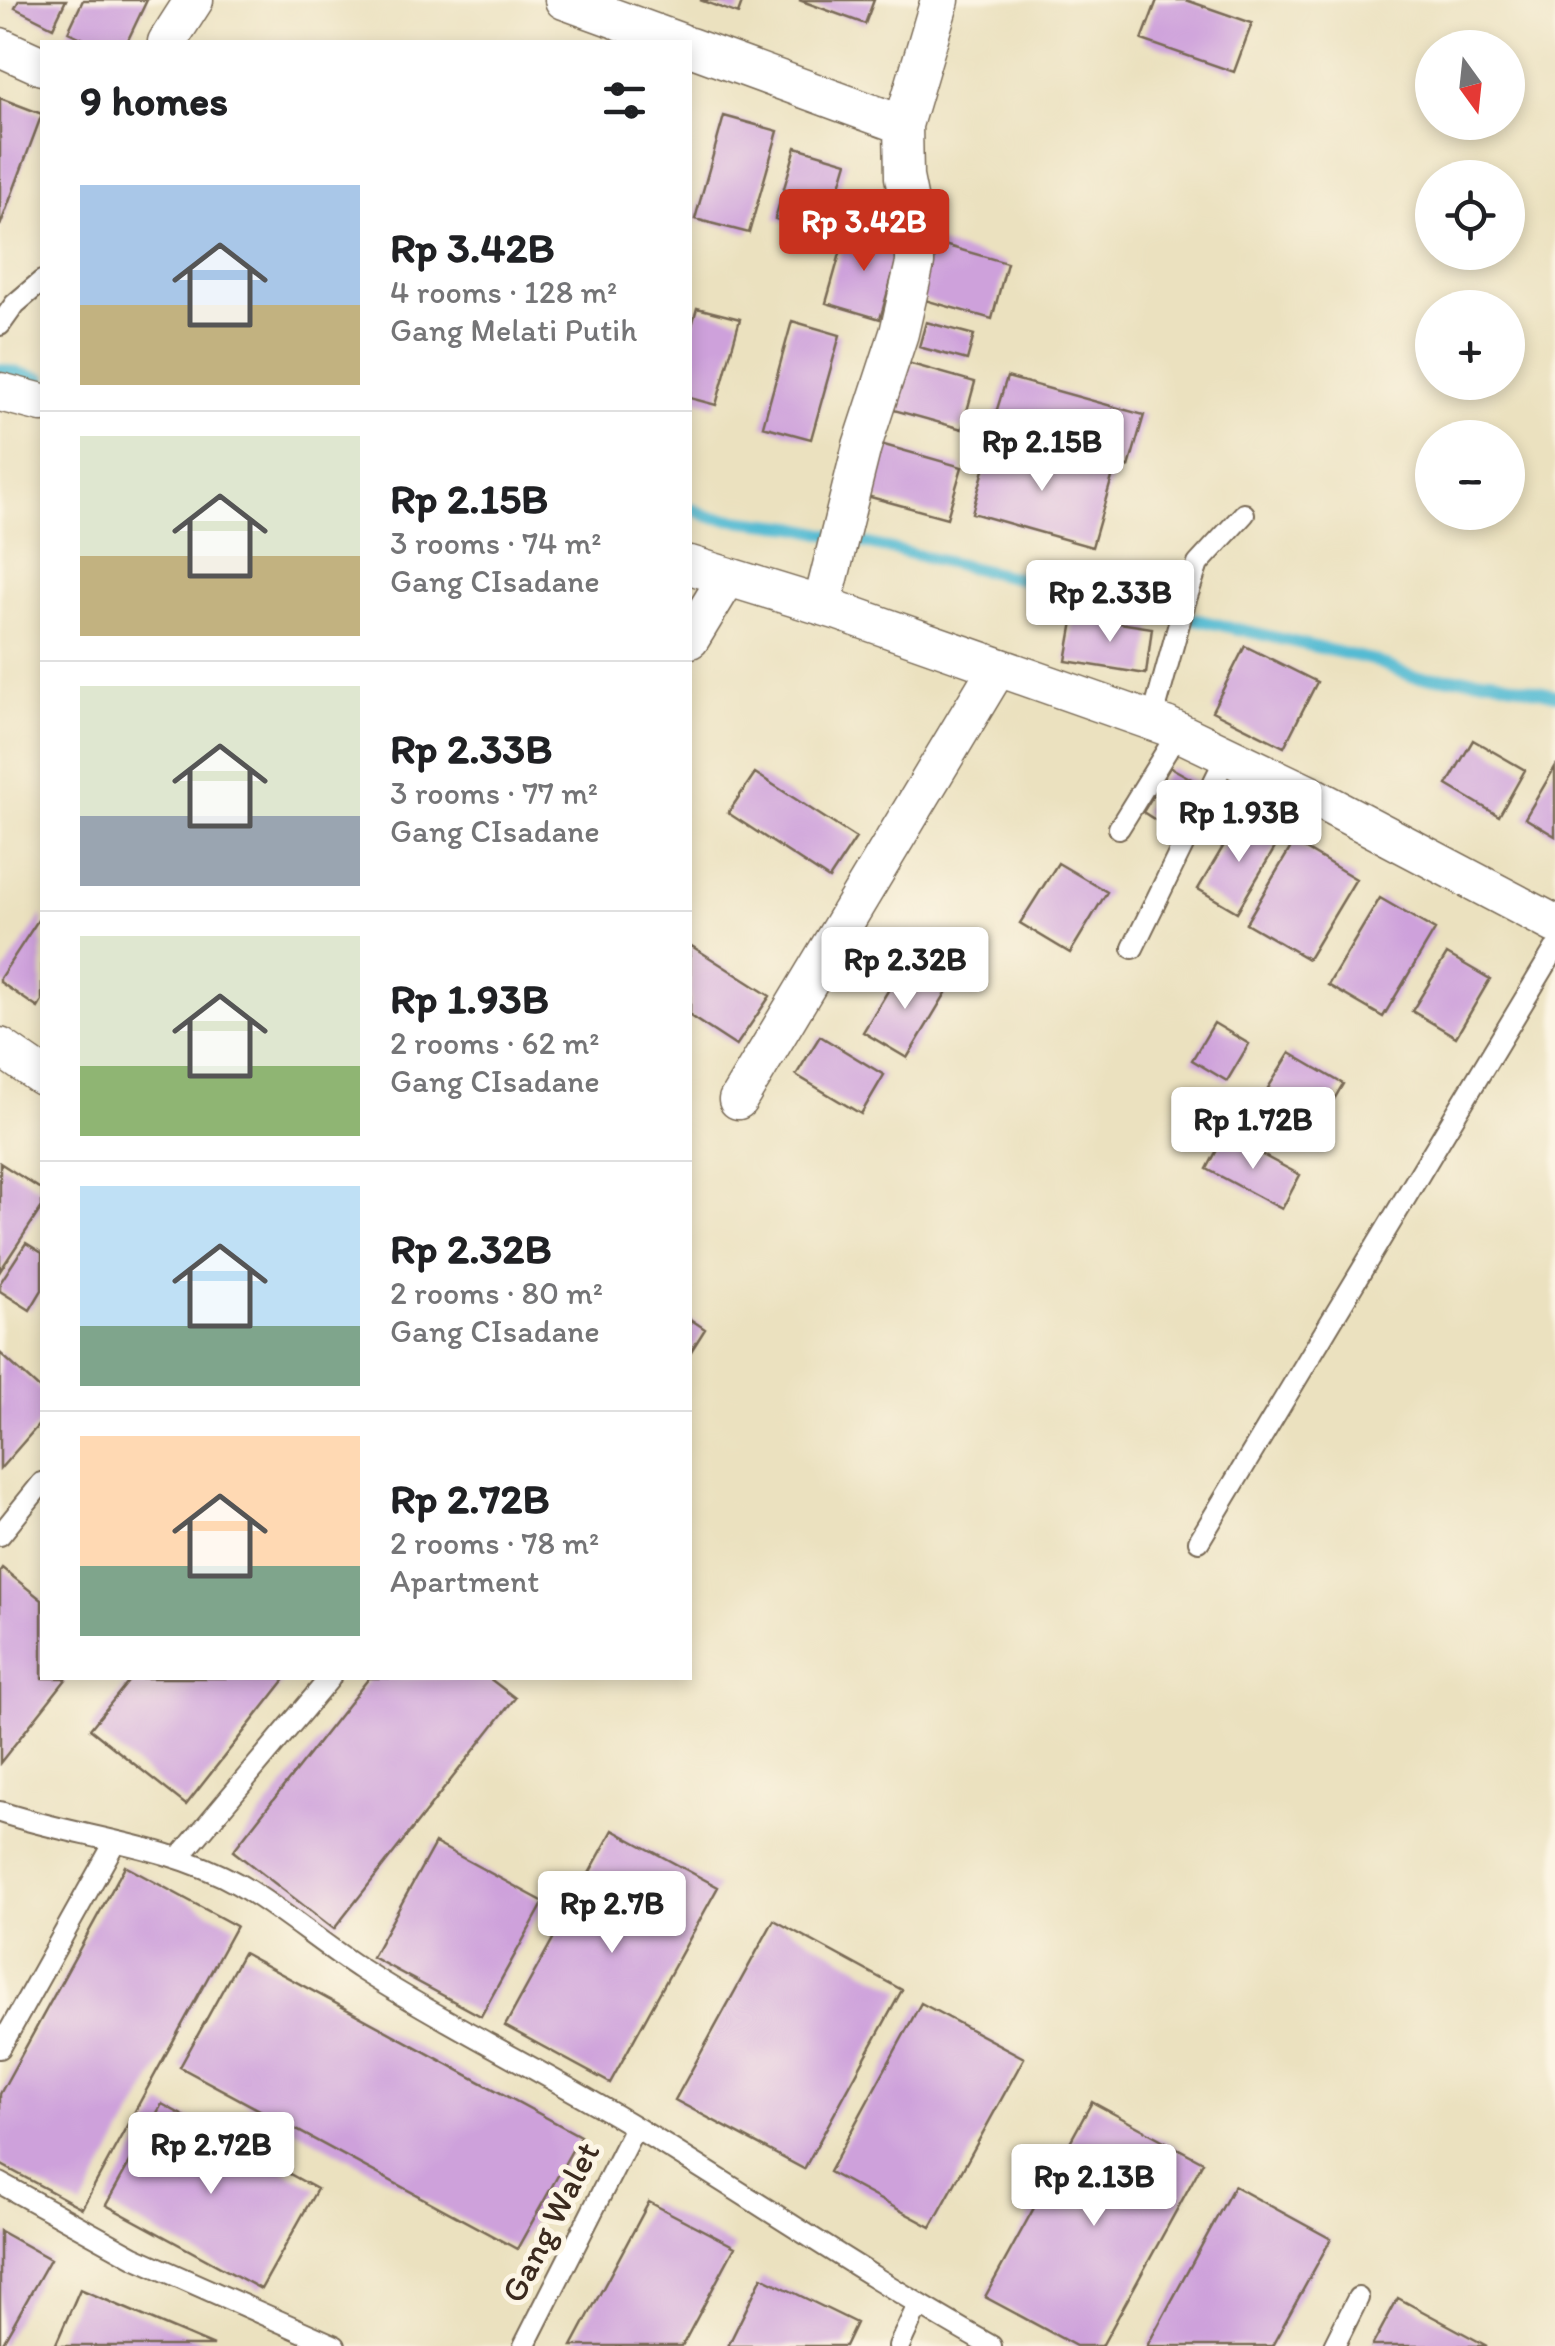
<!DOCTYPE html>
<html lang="en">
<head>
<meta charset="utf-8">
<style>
	body { margin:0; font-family:Itim,sans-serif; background:#f6f6f6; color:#202124; height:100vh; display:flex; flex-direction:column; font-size:38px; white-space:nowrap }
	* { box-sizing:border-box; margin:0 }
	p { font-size:32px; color:#757577 }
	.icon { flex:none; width:55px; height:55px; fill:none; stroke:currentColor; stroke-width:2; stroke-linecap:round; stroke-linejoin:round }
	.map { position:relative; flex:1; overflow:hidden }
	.drawer { position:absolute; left:40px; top:40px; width:652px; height:1640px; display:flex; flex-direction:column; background:#fff; border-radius:0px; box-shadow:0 5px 15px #0003 }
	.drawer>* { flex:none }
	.needle { width:65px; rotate:165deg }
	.tools { position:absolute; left:1415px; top:30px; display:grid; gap:20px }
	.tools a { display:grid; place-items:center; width:110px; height:110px; border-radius:50%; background:#fff; box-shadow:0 5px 15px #0003; font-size:50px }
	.price { position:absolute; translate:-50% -85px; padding:0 22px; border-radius:10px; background:#fff; color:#222; font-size:32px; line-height:65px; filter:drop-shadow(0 2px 5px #0008) }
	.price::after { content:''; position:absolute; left:50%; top:60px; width:30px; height:22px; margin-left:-15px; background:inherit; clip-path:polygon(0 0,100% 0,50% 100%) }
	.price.selected { background:#c8321e; color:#fff }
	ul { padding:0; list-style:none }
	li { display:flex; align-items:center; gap:30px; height:250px; padding:0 40px }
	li+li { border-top:2px solid #e0e0e0 }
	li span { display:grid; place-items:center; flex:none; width:280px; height:200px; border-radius:0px; color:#555 }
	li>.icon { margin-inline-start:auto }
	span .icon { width:120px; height:120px; fill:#fffc; stroke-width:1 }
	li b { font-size:42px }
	h2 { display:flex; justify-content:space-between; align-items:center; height:120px; padding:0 40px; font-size:42px }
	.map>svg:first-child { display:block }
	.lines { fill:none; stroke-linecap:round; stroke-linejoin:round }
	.stream { stroke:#55bbd3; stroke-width:12 }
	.building { fill:#cea1db }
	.lane-casing { stroke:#796a56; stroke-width:24 }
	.street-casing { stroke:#796a56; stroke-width:41 }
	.lane { stroke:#fff; stroke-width:20 }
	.street { stroke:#fff; stroke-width:38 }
	.labels { text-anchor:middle; stroke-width:10; stroke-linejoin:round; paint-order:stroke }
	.street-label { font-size:35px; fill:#3b2a1e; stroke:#fcf5e5 }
</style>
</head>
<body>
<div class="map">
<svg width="1555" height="2346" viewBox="0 0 1555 2346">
	<rect width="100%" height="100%" fill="#fcf5e5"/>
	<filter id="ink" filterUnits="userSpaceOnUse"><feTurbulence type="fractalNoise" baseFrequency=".01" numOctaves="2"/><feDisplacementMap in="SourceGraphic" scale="20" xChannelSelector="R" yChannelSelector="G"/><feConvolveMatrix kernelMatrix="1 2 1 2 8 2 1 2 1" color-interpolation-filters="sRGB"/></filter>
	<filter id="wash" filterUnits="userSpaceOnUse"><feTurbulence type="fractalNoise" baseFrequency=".0048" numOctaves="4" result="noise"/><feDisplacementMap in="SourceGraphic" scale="40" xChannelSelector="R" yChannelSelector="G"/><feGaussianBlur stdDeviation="2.25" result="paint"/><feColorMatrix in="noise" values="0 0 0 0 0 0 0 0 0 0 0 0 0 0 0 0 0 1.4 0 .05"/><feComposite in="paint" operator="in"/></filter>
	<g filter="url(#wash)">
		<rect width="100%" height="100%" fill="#ebe1bf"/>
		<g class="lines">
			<path class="stream" d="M0,369l42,9
				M690,508l20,9 85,10 577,133 42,17 78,2 63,16"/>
		</g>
		<g id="blocks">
			<path class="building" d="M19,0h47l-13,27 -38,-19z
				M83,0h64l-20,42h-37l-22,-10z
				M700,0h43l-5,14z
				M799,0h75l-9,24z
				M1157,0h29l66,23 -18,49 -92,-32z
				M0,98l42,16 -42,112z
				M724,116l54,15 -29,102 -54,-14z
				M796,147l51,15 -21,71 -51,-14z
				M847,229l54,16 -21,74 -54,-16z
				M930,241l77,22 -15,56 -78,-22z
				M697,308l43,11 -24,86 -26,-7v-65z
				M792,321l48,14 -29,104 -48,-13z
				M926,322l48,13 -7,25 -48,-13z
				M897,360l78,22 -13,47 -79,-22z
				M1007,377l137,38 -15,52 -138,-38z
				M870,441l92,26 -15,51 -91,-25z
				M992,441l121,33 -21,73 -120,-34z
				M1074,616l78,12 -6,46 -80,-13z
				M1245,646l72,36 -33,65 -72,-36z
				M1473,740l52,30 -26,46 -52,-31z
				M1170,767l32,18 -28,47 -31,-20z
				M1555,767v69l-30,-18z
				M755,773l101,65 -27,41 -101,-66z
				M1240,818l39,23 -42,71 -39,-23z
				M1294,842l62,37 -48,80 -62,-36z
				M1058,863l49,29 -37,61 -50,-30z
				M1380,898l55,32 -52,87 -55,-32z
				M42,914v87l-4,7 -38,-26v-4z
				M690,945l80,51 -34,50 -46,-30z
				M1447,954l43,25 -34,58 -44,-26z
				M903,966l43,27 -39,65 -44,-26z
				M1214,1023l35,21 -22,37 -35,-21z
				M820,1036l64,39 -23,39 -65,-39z
				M1290,1053l53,31 -21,36 -54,-32z
				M1225,1135l75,40 -18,34 -75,-40z
				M0,1163l42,27v17l-42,64z
				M26,1243l16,10v37l-12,20 -30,-19v-8z
				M690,1319l15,10 -15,24z
				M0,1353l42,38v30l-42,48z
				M2,1568l40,32v78h25l-67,85v-192z
				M131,1678h155l-100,127 -96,-76z
				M369,1678h120l26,20 -181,231 -101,-78z
				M613,1830l105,57 -108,196 -105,-57z
				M435,1843l109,59 -63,114 -109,-59z
				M125,1866l111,60 -154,282 -82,-44v-70z
				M774,1920l128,70 -98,179 -129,-69z
				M243,1953l337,183 -63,113 -337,-182z
				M921,2003l103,55 -93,169 -102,-55z
				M1092,2102l111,60 -101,184h-26l-91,-49z
				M162,2104l155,85 -56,100 -155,-84z
				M1234,2186l97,53 -59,107h-125z
				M649,2202l86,45 -53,99h-110z
				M0,2231l50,28 -49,87h-1z
				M762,2277l94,46 -11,23h-117z
				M80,2289l134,57h-159z
				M1398,2298l89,48h-115z"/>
		</g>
	</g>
	<g filter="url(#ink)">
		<use href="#blocks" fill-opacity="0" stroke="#796a56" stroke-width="2.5"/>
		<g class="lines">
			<g class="lane-casing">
				<path id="lane" d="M0,325l15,-21 27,-23
					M1152,721l33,-119 13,-38 46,-50
					M1119,828l60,-97
					M1133,948l94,-193
					M0,1535l42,-52
					M1199,1541l356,-592
					M0,1812c78,26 165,31 238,72 43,25 82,59 124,86 89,57 185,103 275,158 118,72 233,150 354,218
					M179,1858l151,-180
					M0,2048l115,-206
					M0,2183l134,74 201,89
					M524,2346l111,-219
					M899,2346l19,-41
					M1334,2346l24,-48"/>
			</g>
			<g class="street-casing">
				<path id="street" d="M564,0l115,42
					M167,42l27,-42
					M0,47l42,19
					M690,47l213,78 37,-125
					M0,392l42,11
					M690,565l149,46 327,115 144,69 245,129
					M822,606l40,-160 37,-113 16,-70v-31l-11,-55 -1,-52
					M690,639l37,-61
					M0,1047l42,29
					M738,1100l260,-433"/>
			</g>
			<use href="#lane" class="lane"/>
			<use href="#street" class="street"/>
		</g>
	</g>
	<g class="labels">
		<g class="street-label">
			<text transform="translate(550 2222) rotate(-63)" y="12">Gang Walet</text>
		</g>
	</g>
</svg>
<div class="tools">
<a><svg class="needle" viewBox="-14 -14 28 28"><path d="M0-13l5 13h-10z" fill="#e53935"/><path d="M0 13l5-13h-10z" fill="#757577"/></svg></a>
<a><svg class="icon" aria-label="locate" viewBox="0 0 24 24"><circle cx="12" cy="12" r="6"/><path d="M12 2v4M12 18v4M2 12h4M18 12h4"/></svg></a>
<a>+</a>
<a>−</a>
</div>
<b class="price selected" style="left:864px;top:274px">Rp 3.42B</b>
<b class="price" style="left:1042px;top:494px">Rp 2.15B</b>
<b class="price" style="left:1110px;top:645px">Rp 2.33B</b>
<b class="price" style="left:1239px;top:865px">Rp 1.93B</b>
<b class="price" style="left:905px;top:1012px">Rp 2.32B</b>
<b class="price" style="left:1253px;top:1172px">Rp 1.72B</b>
<b class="price" style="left:612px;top:1956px">Rp 2.7B</b>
<b class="price" style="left:211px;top:2197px">Rp 2.72B</b>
<b class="price" style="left:1094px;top:2229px">Rp 2.13B</b>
<section class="drawer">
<h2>9 homes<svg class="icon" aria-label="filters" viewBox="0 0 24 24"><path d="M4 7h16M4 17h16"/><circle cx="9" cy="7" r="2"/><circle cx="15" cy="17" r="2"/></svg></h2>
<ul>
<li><span style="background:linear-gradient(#a9c7e8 60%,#c2b280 0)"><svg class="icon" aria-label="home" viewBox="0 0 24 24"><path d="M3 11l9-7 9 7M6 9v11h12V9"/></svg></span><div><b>Rp 3.42B</b><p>4 rooms · 128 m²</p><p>Gang Melati Putih</p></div></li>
<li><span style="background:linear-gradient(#dfe7d0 60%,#c2b280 0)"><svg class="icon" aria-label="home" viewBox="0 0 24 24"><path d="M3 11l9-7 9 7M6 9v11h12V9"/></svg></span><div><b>Rp 2.15B</b><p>3 rooms · 74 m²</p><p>Gang CIsadane</p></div></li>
<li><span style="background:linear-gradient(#dfe7d0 65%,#9aa5b1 0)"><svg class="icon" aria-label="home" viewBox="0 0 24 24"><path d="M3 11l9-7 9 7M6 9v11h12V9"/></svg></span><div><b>Rp 2.33B</b><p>3 rooms · 77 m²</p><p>Gang CIsadane</p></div></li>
<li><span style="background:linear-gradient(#dfe7d0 65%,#8fb573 0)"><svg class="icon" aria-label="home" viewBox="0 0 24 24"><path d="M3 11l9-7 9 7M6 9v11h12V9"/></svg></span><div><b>Rp 1.93B</b><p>2 rooms · 62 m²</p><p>Gang CIsadane</p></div></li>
<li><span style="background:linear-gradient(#bfe0f5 70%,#7fa58c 0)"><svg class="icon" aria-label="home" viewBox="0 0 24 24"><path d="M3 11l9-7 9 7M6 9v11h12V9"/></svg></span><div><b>Rp 2.32B</b><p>2 rooms · 80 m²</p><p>Gang CIsadane</p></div></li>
<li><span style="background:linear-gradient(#ffd9b3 65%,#7fa58c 0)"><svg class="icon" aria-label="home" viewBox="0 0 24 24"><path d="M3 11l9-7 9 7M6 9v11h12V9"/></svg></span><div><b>Rp 2.72B</b><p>2 rooms · 78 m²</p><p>Apartment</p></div></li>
</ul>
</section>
</div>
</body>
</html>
